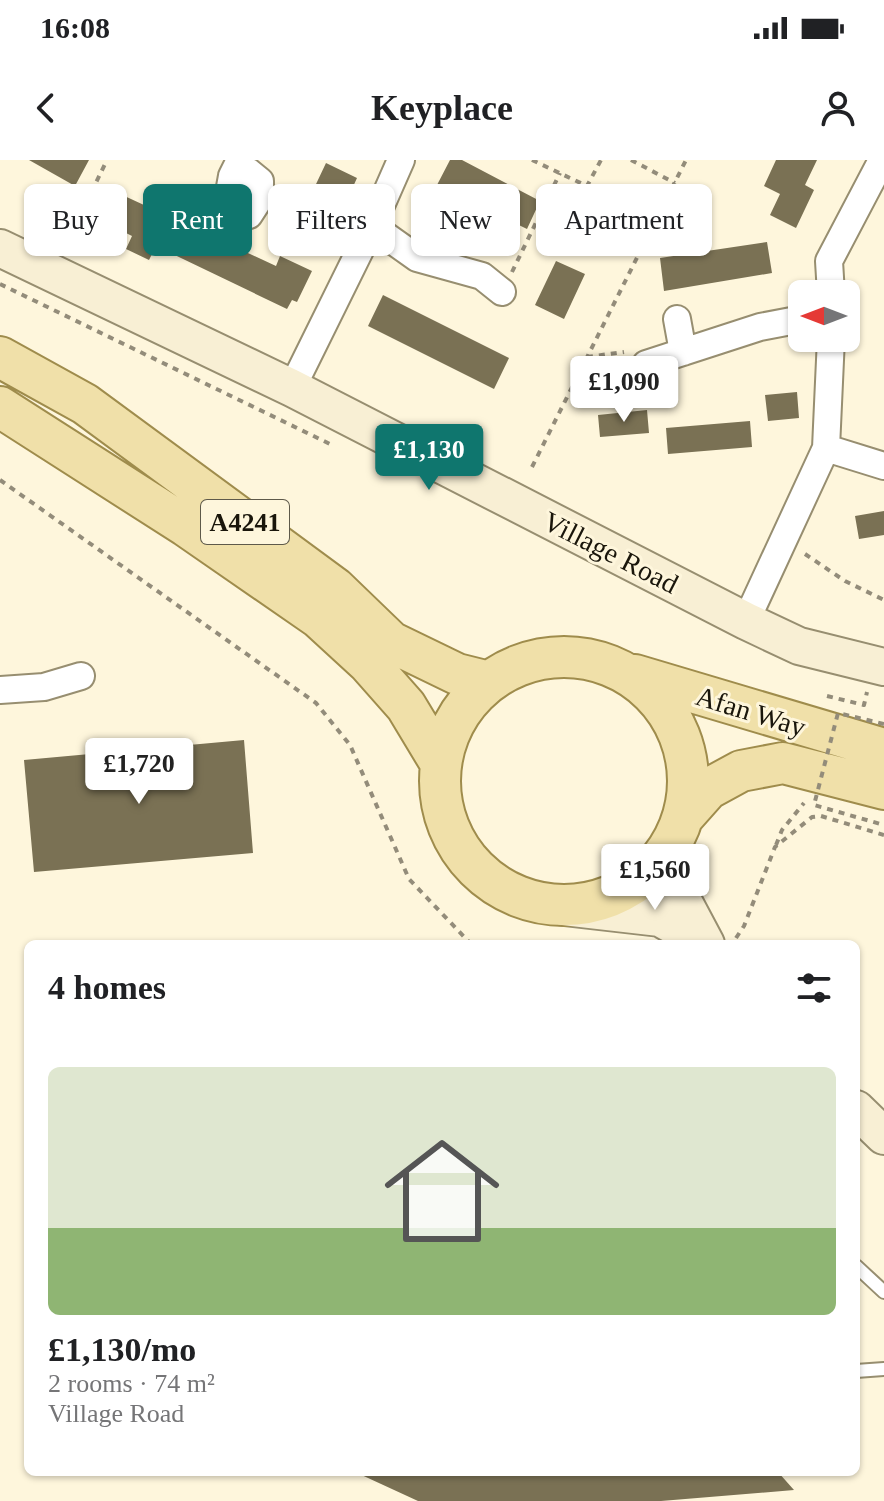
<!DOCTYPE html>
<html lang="en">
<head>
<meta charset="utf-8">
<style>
	body { margin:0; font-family:"Times New Roman",serif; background:#f2f2f2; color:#202124; height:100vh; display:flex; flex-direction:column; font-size:30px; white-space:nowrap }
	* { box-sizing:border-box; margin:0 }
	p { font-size:26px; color:#757577 }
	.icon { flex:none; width:44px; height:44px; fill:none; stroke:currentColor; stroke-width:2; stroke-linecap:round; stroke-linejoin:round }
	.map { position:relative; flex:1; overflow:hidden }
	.side { position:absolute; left:24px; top:780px; width:836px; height:536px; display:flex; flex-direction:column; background:#fff; border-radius:12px; box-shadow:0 2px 6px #0004 }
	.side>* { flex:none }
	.banner { position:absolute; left:24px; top:24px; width:836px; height:72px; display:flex; gap:16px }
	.needle { width:52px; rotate:270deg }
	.controls { position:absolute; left:788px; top:120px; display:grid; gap:16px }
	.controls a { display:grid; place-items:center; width:72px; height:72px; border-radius:12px; background:#fff; box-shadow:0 2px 6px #0004; font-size:40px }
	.price { position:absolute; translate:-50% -68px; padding:0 18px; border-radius:8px; background:#fff; color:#222; font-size:26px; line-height:52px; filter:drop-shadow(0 2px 4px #0008) }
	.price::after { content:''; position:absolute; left:50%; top:48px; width:24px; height:18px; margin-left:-12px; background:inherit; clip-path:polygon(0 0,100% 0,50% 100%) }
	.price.selected { background:#0f766e; color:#fff }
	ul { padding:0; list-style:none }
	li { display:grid; align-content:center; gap:16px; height:424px; padding:0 24px }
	li span { display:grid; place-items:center; height:248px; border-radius:12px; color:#555 }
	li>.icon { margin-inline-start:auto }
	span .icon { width:144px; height:144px; fill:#fffc; stroke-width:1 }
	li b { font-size:34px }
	h2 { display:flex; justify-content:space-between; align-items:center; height:96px; padding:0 24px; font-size:34px }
	.pill { padding:0 28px; border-radius:12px; background:#fff; box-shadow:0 2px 6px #0004; font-size:28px; line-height:72px }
	.pill.selected { background:#0f766e; color:#fff }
	.status { display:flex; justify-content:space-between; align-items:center; height:56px; padding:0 40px; background:#fff; direction:ltr }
	.status svg { height:22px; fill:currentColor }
	header { display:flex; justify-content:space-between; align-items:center; height:104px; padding:0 24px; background:#fff; font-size:36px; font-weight:800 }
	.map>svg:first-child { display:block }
	.building { fill:#7a7154 }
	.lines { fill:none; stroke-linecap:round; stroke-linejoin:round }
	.lane-casing { stroke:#978e70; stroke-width:16 }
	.street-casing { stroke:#978e70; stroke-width:30 }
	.secondary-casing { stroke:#978e70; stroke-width:40 }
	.primary-casing { stroke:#9f8c4c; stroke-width:44 }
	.path { stroke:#938c7a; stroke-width:4; stroke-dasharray:6 6; stroke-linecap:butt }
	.lane { stroke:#fff; stroke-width:12 }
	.street { stroke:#fff; stroke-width:26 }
	.secondary { stroke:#f8efd4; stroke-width:36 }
	.primary { stroke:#f0e0a9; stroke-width:40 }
	.path-bridge { stroke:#938c7a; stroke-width:4; stroke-dasharray:6 6; stroke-linecap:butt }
	.labels { text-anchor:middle; stroke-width:6; stroke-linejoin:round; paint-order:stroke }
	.shield { fill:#fef6dc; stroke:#5e594a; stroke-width:2 }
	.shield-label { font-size:26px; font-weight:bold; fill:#1a160b }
	.street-label { font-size:28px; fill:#1a160b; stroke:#fef6dc }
</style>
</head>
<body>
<div class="status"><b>16:08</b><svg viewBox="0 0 49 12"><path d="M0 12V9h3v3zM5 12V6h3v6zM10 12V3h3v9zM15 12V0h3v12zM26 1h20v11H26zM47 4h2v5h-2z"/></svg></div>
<header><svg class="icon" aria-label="back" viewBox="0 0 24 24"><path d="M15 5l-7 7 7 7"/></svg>Keyplace<svg class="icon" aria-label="person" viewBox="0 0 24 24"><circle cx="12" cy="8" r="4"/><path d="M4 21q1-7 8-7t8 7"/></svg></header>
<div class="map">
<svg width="884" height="1341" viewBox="0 0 884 1341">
	<rect width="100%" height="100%" fill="#fef6dc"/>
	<path class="building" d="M29,0h60l-14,26z
		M450,0h12l78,41 -13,28 -90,-44z
		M776,0h41l-12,25 9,5 -18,38 -26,-13 10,-21 -16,-8z
		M326,3l31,15 -26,57 -32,-15z
		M118,33l158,73 4,-10 32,15 -15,31 -5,-2 -5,9 -131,-63 -7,14 -23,-11 6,-13 -28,-14z
		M767,82l5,31 -108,18 -4,-33z
		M556,101l29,13 -21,45 -29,-14z
		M383,135l126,63 -15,31 -126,-63z
		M797,232l2,26 -31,3 -3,-26z
		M647,250l2,23 -49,4 -2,-22z
		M750,261l2,26 -84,7 -2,-26z
		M884,351v24l-25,4 -4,-23z
		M244,580l9,113 -219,19 -10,-112z
		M355,1312h423l16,18 -133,11h-243z"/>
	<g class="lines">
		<g class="lane-casing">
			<path id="lane" d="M856,1106l28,26
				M856,1211l28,-2"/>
		</g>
		<g class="street-casing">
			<path id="street" d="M232,16l17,-4 11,9v17l-11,17h-11l-10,-17 4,-22 8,-16
				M372,66l45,32 65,18 20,16
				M831,134l-2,-33 53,-101
				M677,159l6,33
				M646,204l114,-37 42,-8
				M292,228l80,-162 29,-66
				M826,288l58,18
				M746,461l80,-173 5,-110
				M0,530l44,-3 37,-11"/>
		</g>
		<g class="secondary-casing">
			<path id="secondary" d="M0,88l292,140 454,233 53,25 85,21
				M664,696l8,24 34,64
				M564,747l96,11 45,25
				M856,949l28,27"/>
		</g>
		<g class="primary-casing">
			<path id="primary" d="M0,197l85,47 250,184 56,54 66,32 32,8
				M0,247l186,119 133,92 49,45 38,43 35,58
				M440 621a124 124 0 1 1 248 0a124 124 0 1 1-248 0Z
				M635,515l249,74
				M684,656l24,-27 33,-18 42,-8 101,26"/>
		</g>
		<path class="path" d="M532,0l55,26 14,-26
			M631,0l44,23
			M65,86l42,-86
			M512,112l48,-99
			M0,124l330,160
			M587,197l37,-5
			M532,307l154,-307
			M0,320l316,223 34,42 59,134 62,65
			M805,394l40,27 39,19
			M827,536l37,9 3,-13
			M776,685l6,-15 22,-27
			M736,778l8,-12 31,-79 37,-30 9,-1 63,19"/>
		<use href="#lane" class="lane"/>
		<use href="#street" class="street"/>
		<use href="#secondary" class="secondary"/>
		<use href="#primary" class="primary"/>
		<path class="path-bridge" d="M884,564l-46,-11 -24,92 70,20"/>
	</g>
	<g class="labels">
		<rect class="shield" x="201" y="340" width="88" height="44" rx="6"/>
		<g class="shield-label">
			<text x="245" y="371">A4241</text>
		</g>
		<g class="street-label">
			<text transform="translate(611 392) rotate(27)" y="10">Village Road</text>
			<text transform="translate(751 551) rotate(17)" y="10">Afan Way</text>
		</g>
	</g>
</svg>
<div class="controls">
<a><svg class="needle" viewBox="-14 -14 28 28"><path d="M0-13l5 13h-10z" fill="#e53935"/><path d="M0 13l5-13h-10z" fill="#757577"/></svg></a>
</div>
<b class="price" style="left:624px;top:264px">£1,090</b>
<b class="price selected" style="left:429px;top:332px">£1,130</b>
<b class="price" style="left:139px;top:646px">£1,720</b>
<b class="price" style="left:655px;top:752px">£1,560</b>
<div class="banner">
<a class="pill">Buy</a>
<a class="pill selected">Rent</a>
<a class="pill">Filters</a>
<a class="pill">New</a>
<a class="pill">Apartment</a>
</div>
<section class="side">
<h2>4 homes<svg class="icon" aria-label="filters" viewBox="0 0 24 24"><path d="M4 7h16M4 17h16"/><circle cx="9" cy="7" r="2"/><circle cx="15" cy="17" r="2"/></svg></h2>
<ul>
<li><span style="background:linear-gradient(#dfe7d0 65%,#8fb573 0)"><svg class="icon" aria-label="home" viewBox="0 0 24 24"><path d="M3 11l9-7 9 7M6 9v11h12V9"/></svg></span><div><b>£1,130/mo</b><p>2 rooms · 74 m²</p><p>Village Road</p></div></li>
</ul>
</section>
</div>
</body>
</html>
